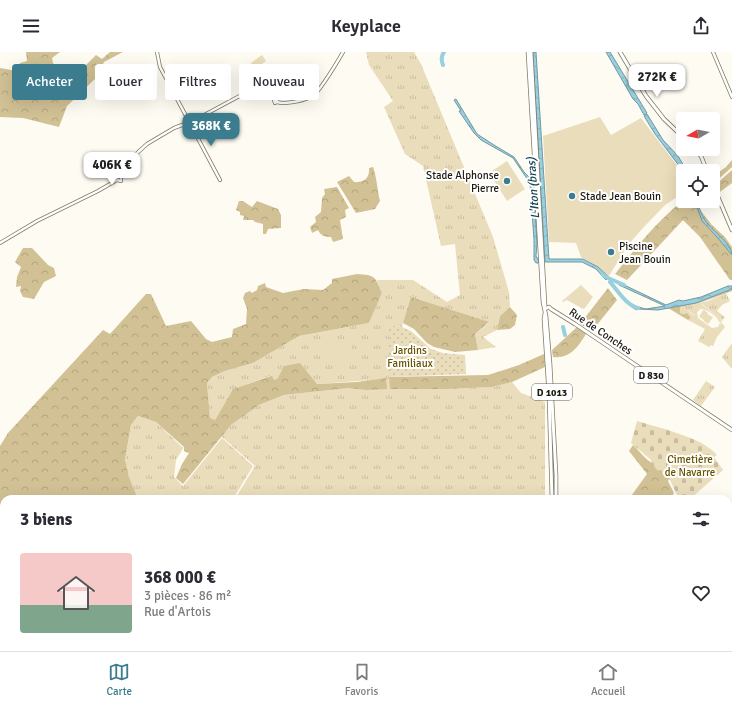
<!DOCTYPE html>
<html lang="fr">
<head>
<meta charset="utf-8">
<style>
	body { margin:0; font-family:Signika,sans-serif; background:#f7f7f7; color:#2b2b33; height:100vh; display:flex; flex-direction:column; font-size:15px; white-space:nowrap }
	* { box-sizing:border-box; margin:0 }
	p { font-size:13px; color:#7c7c81 }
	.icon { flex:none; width:22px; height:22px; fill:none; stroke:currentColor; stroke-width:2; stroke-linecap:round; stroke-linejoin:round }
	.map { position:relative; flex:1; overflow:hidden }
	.panel { position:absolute; left:0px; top:443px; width:732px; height:156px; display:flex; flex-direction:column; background:#fff; border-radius:12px 12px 0 0; box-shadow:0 4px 16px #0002 }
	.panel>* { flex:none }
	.banner { position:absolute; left:12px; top:12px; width:400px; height:36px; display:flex; gap:8px }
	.needle { width:26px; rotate:261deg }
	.tools { position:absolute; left:676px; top:60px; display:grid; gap:8px }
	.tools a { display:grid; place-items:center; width:44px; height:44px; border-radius:4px; background:#fff; box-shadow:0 4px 16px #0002; font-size:20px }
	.price { position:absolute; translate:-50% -34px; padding:0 9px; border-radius:8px; background:#fff; color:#222; font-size:13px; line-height:26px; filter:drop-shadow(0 1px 2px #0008) }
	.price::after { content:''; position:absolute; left:50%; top:24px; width:12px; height:9px; margin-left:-6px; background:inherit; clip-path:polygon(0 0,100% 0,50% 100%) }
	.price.selected { background:#3b7d8e; color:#fff }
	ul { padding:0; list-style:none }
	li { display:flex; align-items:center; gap:12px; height:100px; padding:0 20px }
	li span { display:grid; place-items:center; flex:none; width:112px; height:80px; border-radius:4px; color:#555 }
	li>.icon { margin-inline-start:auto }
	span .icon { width:48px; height:48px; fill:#fffc; stroke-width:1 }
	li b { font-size:17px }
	h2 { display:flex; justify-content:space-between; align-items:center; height:48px; padding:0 20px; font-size:17px }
	.chip { padding:0 14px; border-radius:4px; background:#fff; box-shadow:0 4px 16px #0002; font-size:14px; line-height:36px }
	.chip.selected { background:#3b7d8e; color:#fff }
	header { display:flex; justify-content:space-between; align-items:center; height:52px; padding:0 20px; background:#fff; font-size:18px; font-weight:600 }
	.tab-bar { display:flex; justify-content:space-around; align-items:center; height:56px; border-top:1px solid #e1e1e2; background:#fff; font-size:11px; color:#7c7c81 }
	.tab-bar a { display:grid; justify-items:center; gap:2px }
	.tab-bar .selected { color:#3b7d8e }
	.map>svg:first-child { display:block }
	.grass { fill:url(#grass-tufts); fill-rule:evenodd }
	.forest { fill:url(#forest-crowns) }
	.cemetery { fill:url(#cemetery-stones) }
	.park { fill:#eaddbb; fill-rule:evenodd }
	.garden { fill:url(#garden-dots) }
	.water { fill:url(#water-waves); stroke:#7399a1 }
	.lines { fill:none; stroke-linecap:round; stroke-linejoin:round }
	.river { stroke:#98d0df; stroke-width:4 }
	.major-tunnel { stroke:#dcd9d0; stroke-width:3; stroke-dasharray:3 1.5; stroke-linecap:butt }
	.minor-casing { stroke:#827b66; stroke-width:4 }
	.major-casing { stroke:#827b66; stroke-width:4.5 }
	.minor { stroke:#fff; stroke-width:2.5 }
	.major { stroke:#fff; stroke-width:3 }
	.poi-dot { fill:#3b7d8e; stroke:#fff; stroke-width:1.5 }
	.labels { text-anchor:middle; stroke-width:4; stroke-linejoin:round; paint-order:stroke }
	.shield { fill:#fff; stroke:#615f58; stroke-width:1 }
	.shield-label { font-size:10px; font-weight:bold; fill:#1d1a11 }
	.poi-label { font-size:11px; fill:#1d1a11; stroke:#fff; text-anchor:start }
	.street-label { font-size:11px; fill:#1d1a11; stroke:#fff }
	.park-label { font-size:11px; fill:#695201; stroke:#fff }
	.water-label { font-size:12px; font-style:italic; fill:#144551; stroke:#fff }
</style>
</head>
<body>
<header><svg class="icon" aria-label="menu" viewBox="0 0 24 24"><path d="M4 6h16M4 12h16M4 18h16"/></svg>Keyplace<svg class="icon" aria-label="share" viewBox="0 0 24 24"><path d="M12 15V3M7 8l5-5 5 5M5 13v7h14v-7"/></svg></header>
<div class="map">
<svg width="732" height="599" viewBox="0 0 732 599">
	<defs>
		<pattern id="grass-tufts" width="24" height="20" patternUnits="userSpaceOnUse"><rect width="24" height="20" fill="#eaddbb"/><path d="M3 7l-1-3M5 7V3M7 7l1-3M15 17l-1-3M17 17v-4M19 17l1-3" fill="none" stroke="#c8bda0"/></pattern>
		<pattern id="forest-crowns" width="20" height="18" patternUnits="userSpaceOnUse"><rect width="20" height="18" fill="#d1c195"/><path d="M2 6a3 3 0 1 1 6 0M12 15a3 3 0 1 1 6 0" fill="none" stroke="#b3a57f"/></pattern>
		<pattern id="cemetery-stones" width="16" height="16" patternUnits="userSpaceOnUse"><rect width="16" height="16" fill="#eaddbb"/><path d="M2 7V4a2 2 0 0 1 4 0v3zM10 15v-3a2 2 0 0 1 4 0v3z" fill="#c8bda0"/></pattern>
		<pattern id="garden-dots" width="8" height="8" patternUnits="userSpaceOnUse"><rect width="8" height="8" fill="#eaddbb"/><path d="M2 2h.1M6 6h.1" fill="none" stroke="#c8bda0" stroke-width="1.8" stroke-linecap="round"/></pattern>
		<pattern id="water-waves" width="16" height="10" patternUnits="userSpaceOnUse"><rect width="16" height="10" fill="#98d0df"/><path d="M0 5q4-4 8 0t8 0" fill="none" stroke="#83b2be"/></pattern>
	</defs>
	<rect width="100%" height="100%" fill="#fefbf2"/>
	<path class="grass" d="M366,0h48l7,12 72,173 16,55 1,15 -10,9 -3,14 -14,7 13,10 -18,3 -3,-16 14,-11 -78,-26 -9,30 -13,-2 1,63 57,1 45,-2 20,-5 9,11 24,9v97h-310l20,-33 -34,-30 10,-11 28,-20 25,-10 65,-7 16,2 21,-11 -69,5 -7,-7 -32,1 -3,2 -5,-4 -37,13 -18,31 -5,-1 -3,-36 5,-6 13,-6 28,-8 46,-27 70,-13 13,-30 -5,-13h36l34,22 13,-7 -5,-51 -14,2 -18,-80 -18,-12 -21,-47 9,-6 -24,-36z
		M726,241l4,8 -8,4 -5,6 8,6 -4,5 4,5 -8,10 -4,9 -2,-1 -2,2 -11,-6 7,-12 -17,-9 3,-2 -6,-5 -2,1 -3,-1v-6l28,-6zM701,251l20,17v4l-4,6h-4l1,2 -26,-20 1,-1 7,5 2,-7 4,-2 -2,-2z
		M732,291v26l-10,-12z
		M706,329l9,6 -14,19 -8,-6z
		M138,364l18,6 27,26 -7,12 -2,17 9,9 39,-48 31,28 -20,33h-69l-1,-2 -2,2h-23l-9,-22 -4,-16 6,-36z
		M98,595h117l-2,4h-112z
		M285,595h155l-2,4h-166z
		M476,595h80v4h-84z"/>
	<path class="forest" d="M26,0h34l-8,6 1,5 13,16 11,-5 19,-19 6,4 8,-7h13l-19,10 -6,14 -31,30 -8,21 -36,-9 -23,-1v-49l17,3 3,-8 7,-2z
		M732,108v7l-19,17v-8l13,-9z
		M373,115c4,11 4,22 7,34l-5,8 -19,4 -19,-31 12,-6 5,6c10,1 16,-4 15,-14z
		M732,118v13l-19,14v-10z
		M337,135l12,21 -4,2 1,7 -6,3 3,19 -10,3 -2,-5c-6,0 -10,-1 -13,-7l-6,3 -2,-6 6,-5 -1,-5 6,-5 1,-14 3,-4 -1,-5z
		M683,148v1h10l19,24 13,12 7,10v33h-2l-30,-43 -17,-17 -56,60 -12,-6c22,-28 41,-51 68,-74z
		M239,149h4l9,6 5,-6 21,8 3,6v13l-13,1 -2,5h-3v-10l-8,-2 -2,-2h-10l1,-4 -4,-1v-3l-4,-2z
		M23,196h9l16,17 6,3 2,8 -12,6 -10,17 -11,-2 -3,-6 1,-5 -5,1 1,-10 4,-10 -6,-5z
		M357,222c18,1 18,2 25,19l-13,30 -70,13 -46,27 -28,8 -13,6 -5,6 3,35 5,2 18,-31 38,-13 4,4 3,-2 6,-12 16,-3 17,21 40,-2 29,-4 1,11 -22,1 -16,-2 -65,7 -25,10 -28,20 -48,59 -7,-6 6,-14 7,-11 -5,-2v-4l-28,-25 -18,-6 -7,9 -6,35 4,17 9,22h-134v148h94l3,3 -101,1v-205l8,-13 95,-103 7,4 36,-40h5l15,32 25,-5 15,18 6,3 20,-5 1,-8 13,-5 1,-15 -4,-11 2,-5 5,-2 2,2 5,-3 1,-4 7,-3 1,4 17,6 21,-4 19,1 9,-7v-4z
		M608,236l9,12 -25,31 -12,-7z
		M732,237v2l-33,12 -19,4v6l3,1 4,-1 4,5 -3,2 -20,-12 28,-5z
		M411,245l78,25 -14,12 3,16 -23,2 -21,-5 -7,-4 -13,-14 -11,-6z
		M510,255l7,8 -2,10 -5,4 -13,1 3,-14z
		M577,275l9,7c-8,13 -16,25 -33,23l-1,-7z
		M544,302l1,13 -33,15 -20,5 -45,2h-57l-1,-12 99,-2 31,-10z
		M633,393c17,17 16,22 42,19l-7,17 6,12 -4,6h-41l18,-25 -18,-23z
		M728,566l4,5v28h-122l-3,-4h121z"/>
	<path class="cemetery" d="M637,369c22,7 65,16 80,34l-3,2 9,13 -33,29h-11l-9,-19 -14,-11 -6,-10 -19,-16z"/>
	<path class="park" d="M262,3l4,6 -11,8 -4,-6z
		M600,65l11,18 30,-17 41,54 1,21 -18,12 -23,24 -14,16 -19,31 -14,-11 -14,-8 -5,-14 -27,-1 -6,-106z
		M507,109l18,28 -18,12 -18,-28z
		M581,233l12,12 -8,11 -2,1 -16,-9 -4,2 -1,-1z
		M700,251l21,17 -1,7 -3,3h-3v3l-27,-21 1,-1 7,5 1,-6 6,-3 -3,-2zM701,257c6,0 17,8 19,14l-2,4 -6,1 -14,-10 -1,-6z
		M703,258h1l4,3 -1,1 6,3 -4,6 -1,1 -4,-3v-1l-5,-3z
		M326,290l26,3 -2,15 -26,-3z"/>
	<path class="garden" d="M389,273l13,2 9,4 20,18 12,4 22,2 1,19 -77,3z"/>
	<path class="water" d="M536,0l13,207h34l15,8 11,10 -3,3 -10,-11 -14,-7h-37l-12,-206v-3z
		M606,0h4l37,61 -3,2 -6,-11 -5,-5z
		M456,47l21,35 17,11 20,12 10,15 6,6 3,-1 4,67 -1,12 3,5 -1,2h-2l-2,-3v-20l-4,-57 -17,-25 -32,-18 -7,-7 -13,-19 -2,-3h2l-7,-11z
		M647,62l16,26 15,16 9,15h-4l-28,-37 -11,-18z
		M695,149h3c1,8 4,16 10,23 6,8 24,20 24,31l-15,-18 -15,-16z
		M620,231l46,22 13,-5 4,1 18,-4 27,-11h4v3l-36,14 -38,7 -20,-1 -1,1 -4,-2 1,-2 12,3 19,-3 -46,-21z"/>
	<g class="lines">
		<path class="river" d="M443,13c-2,-5 -2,-9 1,-13
			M603,223l5,3 16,7
			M610,230c8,9 17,24 28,26
			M563,275l2,8"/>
		<path class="major-tunnel" d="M713,134l2,4"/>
		<g class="minor-casing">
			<path id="minor" d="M157,0l3,15 60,113
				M713,0l19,45
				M277,50c9,3 30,-2 37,-7 7,-6 24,-34 29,-43
				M121,124h-4v4l4,1v-5l14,-21 12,-11 27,-16 19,-7 67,-36 6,-1 6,5 5,11v2l-2,1 -1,-3 3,-1
				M0,191l37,-22 61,-30 19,-11"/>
		</g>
		<g class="major-casing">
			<path id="major" d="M528,0l15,250 3,14 4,48 6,111v24
				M531,0l14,254
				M620,0l26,44 18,23 19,18
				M695,97l6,7 6,15
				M715,138l17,40
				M545,257l4,-2 2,2 24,15 157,106
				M545,261l-1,6 5,76 3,104
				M442,599l7,-3 8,3
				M461,599l3,-4"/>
		</g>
		<use href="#minor" class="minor"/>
		<use href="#major" class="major"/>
	</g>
	<g class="poi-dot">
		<circle cx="507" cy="129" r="4"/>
		<circle cx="572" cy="144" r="4"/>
		<circle cx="611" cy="200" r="4"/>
	</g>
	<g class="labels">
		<g class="shield">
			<rect x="634" y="315" width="34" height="16" rx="3"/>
			<rect x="532" y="332" width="40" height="16" rx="3"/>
		</g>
		<g class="shield-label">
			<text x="651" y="327">D 830</text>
			<text x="552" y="344">D 1013</text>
		</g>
		<g class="poi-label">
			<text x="499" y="127" text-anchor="end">Stade Alphonse<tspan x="499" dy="13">Pierre</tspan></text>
			<text x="580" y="148">Stade Jean Bouin</text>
			<text x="619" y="198">Piscine<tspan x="619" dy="13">Jean Bouin</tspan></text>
		</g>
		<g class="street-label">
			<text transform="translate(601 279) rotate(34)" y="4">Rue de Conches</text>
		</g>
		<g class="park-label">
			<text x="410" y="302">Jardins<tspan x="410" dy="13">Familiaux</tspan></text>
			<text x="690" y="411">Cimetière<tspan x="690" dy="13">de Navarre</tspan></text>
		</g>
		<g class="water-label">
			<text transform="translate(533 136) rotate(-94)" y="4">L'Iton (bras)</text>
		</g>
	</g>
</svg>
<div class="tools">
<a><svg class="needle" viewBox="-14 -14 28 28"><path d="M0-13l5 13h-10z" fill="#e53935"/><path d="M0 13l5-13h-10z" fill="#7c7c81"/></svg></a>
<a><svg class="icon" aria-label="locate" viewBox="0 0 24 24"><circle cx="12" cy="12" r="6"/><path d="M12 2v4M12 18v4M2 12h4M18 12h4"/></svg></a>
</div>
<b class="price" style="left:657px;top:46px">272K €</b>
<b class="price selected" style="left:211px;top:95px">368K €</b>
<b class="price" style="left:112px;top:134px">406K €</b>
<div class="banner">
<a class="chip selected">Acheter</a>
<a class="chip">Louer</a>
<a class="chip">Filtres</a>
<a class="chip">Nouveau</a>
</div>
<section class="panel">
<h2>3 biens<svg class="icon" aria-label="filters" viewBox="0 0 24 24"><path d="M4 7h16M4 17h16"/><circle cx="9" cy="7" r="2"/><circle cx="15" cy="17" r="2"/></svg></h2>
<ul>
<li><span style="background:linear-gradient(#f6c9c9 65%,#7fa58c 0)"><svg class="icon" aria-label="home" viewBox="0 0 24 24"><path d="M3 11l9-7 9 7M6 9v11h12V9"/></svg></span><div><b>368 000 €</b><p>3 pièces · 86 m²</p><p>Rue d'Artois</p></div><svg class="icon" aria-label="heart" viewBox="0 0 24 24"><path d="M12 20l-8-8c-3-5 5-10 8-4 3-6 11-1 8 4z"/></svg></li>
</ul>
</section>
</div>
<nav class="tab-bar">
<a class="selected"><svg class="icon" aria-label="map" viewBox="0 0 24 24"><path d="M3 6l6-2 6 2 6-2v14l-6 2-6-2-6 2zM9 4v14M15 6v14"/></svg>Carte</a>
<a><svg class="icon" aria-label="saved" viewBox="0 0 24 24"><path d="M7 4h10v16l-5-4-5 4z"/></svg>Favoris</a>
<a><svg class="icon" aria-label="home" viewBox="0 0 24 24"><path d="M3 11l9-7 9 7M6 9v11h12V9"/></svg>Accueil</a>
</nav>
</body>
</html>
